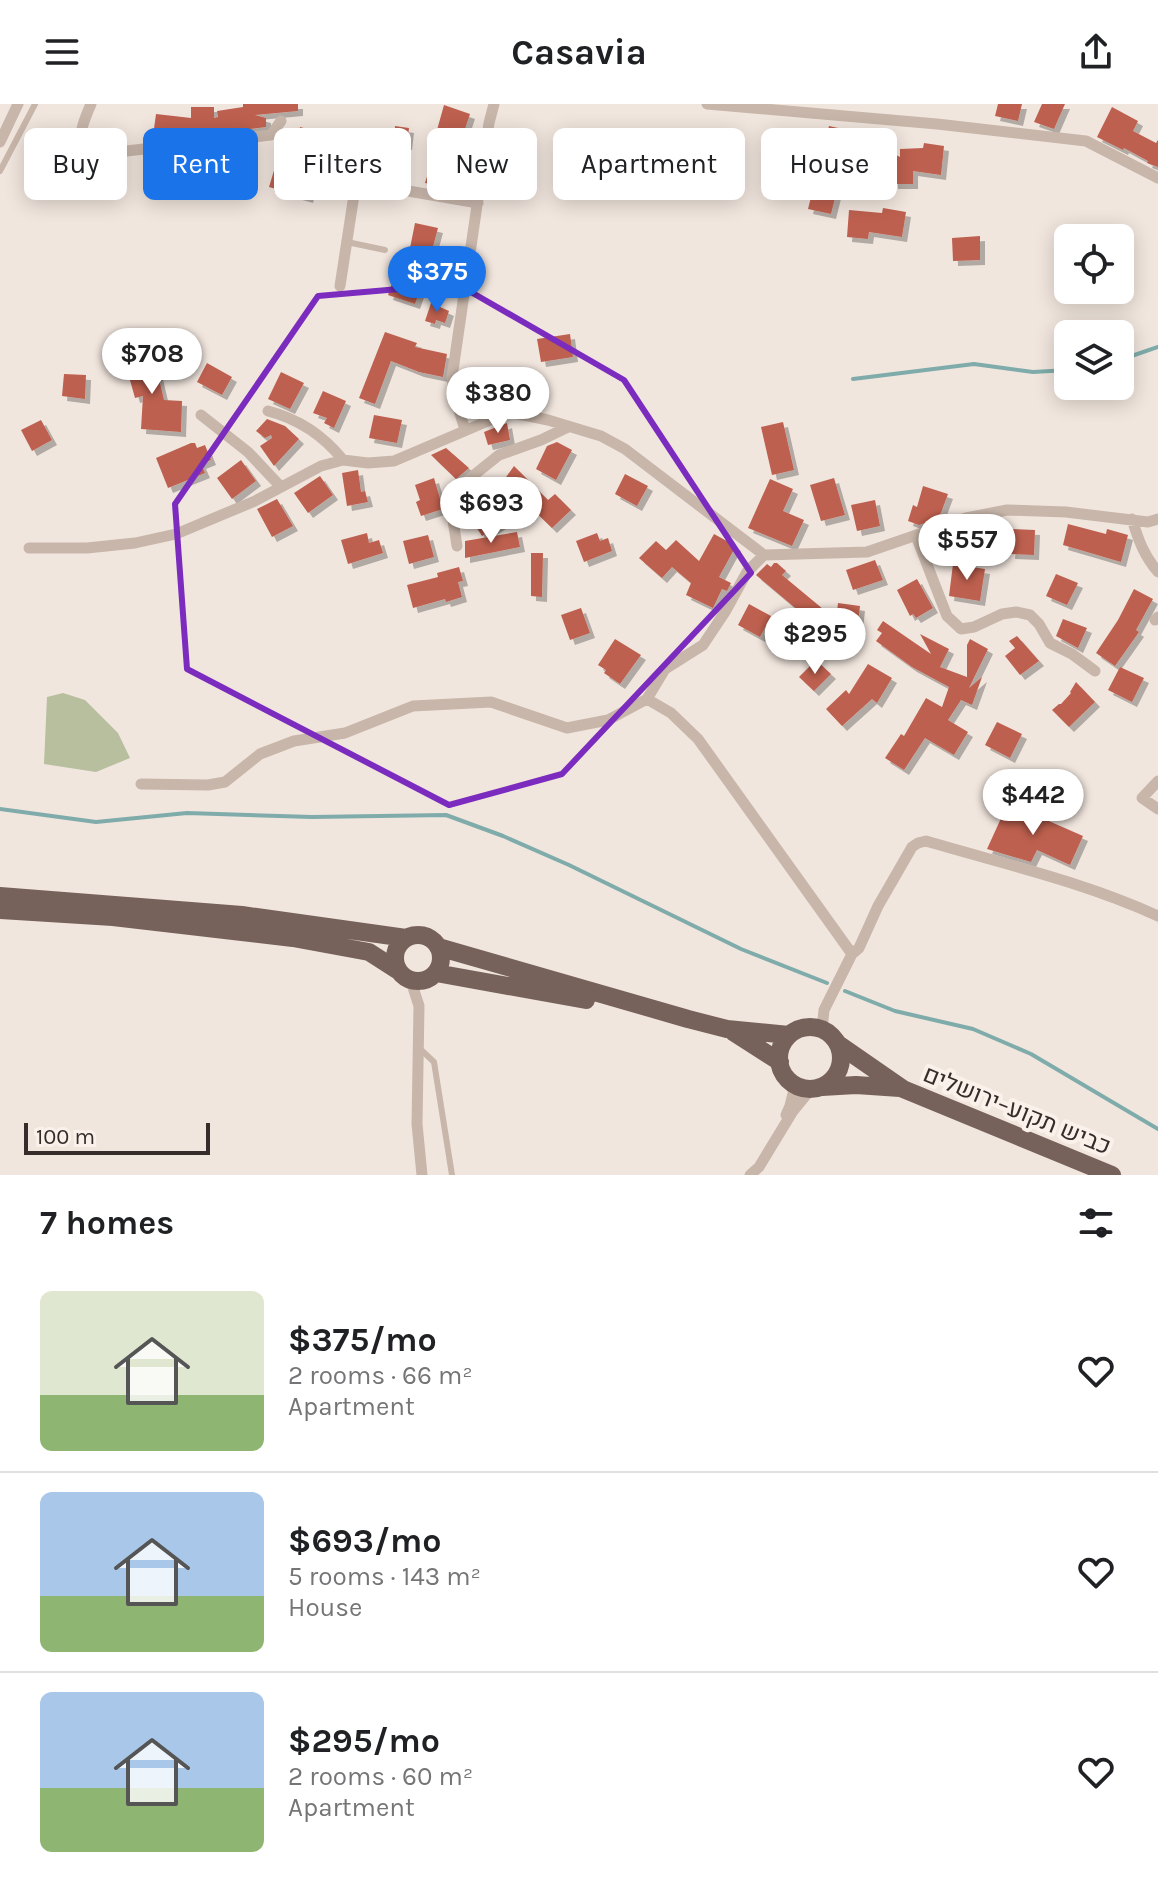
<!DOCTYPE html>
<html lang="en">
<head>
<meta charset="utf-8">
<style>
	body { margin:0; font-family:Karla,Heebo,sans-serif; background:#f6f6f6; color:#202124; height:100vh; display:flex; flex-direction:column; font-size:30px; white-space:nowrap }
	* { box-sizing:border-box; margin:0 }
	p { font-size:26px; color:#757577 }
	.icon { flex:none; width:44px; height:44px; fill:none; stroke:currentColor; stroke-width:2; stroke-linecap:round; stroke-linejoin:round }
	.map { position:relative; height:1071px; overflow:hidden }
	.side { display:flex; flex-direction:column; background:#fff; flex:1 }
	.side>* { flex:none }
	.banner { position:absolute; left:24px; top:24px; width:1110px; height:72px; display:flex; gap:16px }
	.tools { position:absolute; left:1054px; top:120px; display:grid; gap:16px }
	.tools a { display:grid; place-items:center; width:80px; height:80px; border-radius:12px; background:#fff; box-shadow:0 4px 20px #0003; font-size:40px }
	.scale { position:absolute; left:24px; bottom:20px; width:186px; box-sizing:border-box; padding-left:8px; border:4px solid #362c29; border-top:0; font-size:22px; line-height:28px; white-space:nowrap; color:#362c29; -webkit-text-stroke:6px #f9f1ea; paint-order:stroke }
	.price { position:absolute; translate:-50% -68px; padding:0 18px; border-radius:28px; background:#fff; color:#222; font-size:26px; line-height:52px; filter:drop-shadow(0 2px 4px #0008) }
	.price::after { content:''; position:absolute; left:50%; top:48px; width:24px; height:18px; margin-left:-12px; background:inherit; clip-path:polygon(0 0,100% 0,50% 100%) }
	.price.on { background:#1a73e8; color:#fff }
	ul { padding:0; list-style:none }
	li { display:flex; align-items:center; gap:24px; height:200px; padding:0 40px }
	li+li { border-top:2px solid #e0e0e0 }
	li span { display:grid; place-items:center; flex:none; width:224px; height:160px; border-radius:12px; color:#555 }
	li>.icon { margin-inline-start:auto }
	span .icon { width:96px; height:96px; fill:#fffc; stroke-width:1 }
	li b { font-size:34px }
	h2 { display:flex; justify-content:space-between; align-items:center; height:96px; padding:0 40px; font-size:34px }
	.tag { padding:0 28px; border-radius:12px; background:#fff; box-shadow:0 4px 20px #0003; font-size:28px; line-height:72px }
	.tag.on { background:#1a73e8; color:#fff }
	header { display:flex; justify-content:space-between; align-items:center; height:104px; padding:0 40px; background:#fff; font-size:36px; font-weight:700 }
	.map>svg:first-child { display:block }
	.green { fill:#b7bf9f }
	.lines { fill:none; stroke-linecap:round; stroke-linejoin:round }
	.stream { stroke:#7facaa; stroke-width:4 }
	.building { fill:#be604f; filter:url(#shadow) }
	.service { stroke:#c8b6aa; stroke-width:6 }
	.minor { stroke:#c8b6aa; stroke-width:11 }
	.primary { stroke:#77625b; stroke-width:18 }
	.marked { fill:none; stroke:#7b2cbf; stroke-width:6; stroke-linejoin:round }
	.labels { text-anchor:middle; stroke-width:8; stroke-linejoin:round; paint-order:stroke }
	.street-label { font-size:24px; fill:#362c29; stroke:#f9f1ea }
</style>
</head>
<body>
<header><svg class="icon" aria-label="menu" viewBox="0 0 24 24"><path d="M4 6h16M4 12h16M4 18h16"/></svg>Casavia<svg class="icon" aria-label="share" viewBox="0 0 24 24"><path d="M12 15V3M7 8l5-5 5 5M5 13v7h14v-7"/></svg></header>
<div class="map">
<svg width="1158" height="1071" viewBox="0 0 1158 1071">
	<defs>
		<filter id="shadow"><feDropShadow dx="5" dy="5" stdDeviation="0" flood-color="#0004"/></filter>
	</defs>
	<rect width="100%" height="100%" fill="#f1e6de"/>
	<path class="green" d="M63,589l22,7 33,33 12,25 -34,14 -52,-8 3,-67z"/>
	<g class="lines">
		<path class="stream" d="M1120,256l38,-13
			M853,275l121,-15 59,8 35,-2
			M0,705l96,13 91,-9 125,4 134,-2 57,21 66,29 172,84 86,34
			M845,887l50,20 78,18 58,25 127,75"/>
	</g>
	<path class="building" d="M243,0h55v7l-43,4 11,3v9l-42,5 -47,-3v8l-11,1 -13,-2 3,-22 35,4v-11h23v11l4,-1 -1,-6 26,-4z
		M998,0h24l-4,17 -23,-5z
		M1042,0h23l-11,25 -20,-7z
		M444,1l26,9 -8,24 -25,-8z
		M1112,3l26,14 -5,10 23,12 2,-3v27l-11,-4 1,-2 -24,-13 -1,2 -26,-13z
		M395,22l14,2 -2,17 -13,-1z
		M829,22l23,5 -1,2 33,16 -11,21 -19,-9 1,-6 -9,-1 -15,60 -23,-5z
		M300,23l19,5 -3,10 8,2 -8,28 -20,-3 -1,4 18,7 -5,18 -39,-11 16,-53 12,4z
		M924,39l20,3 -3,29 -28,-4v13h-20l-1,-31 8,4v-8l23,-1z
		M373,45l10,2 -4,26 -11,-2z
		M497,52l22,1 -1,29h-21z
		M432,56l42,10 -4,23 -45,-10z
		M883,104l23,4 -4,25 -33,-5 -1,7 -21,-2 2,-27 33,3z
		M415,119l23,5 -7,26 -6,-1 -7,20 7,3 -10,28 -27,-9 12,-35 7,3z
		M980,132v24l-27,1 -1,-23z
		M431,199l18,8 -4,12 -9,-3 -1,4 -10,-3z
		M385,228l32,11 -2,4 32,7 -4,23 -24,-5 -28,-11 -16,43 -16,-6z
		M570,230l3,23 -32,5 -4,-23z
		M140,243l7,22 9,-3 8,34 18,1 -1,31 -40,-3 2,-33 -8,2 -7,-25 -2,1 -5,-14 9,-4 -1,-5z
		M207,259l25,14 -10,18 -25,-13z
		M281,268l23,11 -14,26 -22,-10z
		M64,270l22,1 -1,24 -23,-3z
		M488,276l1,20h-24l-4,-19z
		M323,287l23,10 -12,27 -10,-5 3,-5 -14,-5z
		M374,311l28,5 -5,23 -28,-5z
		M267,315l18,7 14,13 -25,27 -14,-20 12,-8 -1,-3 -6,3 -9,-7z
		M41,316l11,20 -20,11 -11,-21z
		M783,318l11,48 -22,5 -11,-48z
		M507,319l3,17 -22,5 -4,-13z
		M557,338l15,8 -16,30 -20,-11 11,-23z
		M191,339h4l2,5 8,-3 6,15 -10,4 4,9 -37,15 -12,-30z
		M446,344l23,20 -13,11 -25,-24z
		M241,356l15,21 -24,18 -15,-21z
		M514,362l34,34 7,-6 16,16 -19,18 -31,-30 -1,3 -21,-14z
		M358,366l3,22 4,-1 3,11 -21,4 -5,-33z
		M625,370l23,12 -11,20 -22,-12z
		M320,372l13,19 -25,18 -14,-20z
		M434,374l9,31 -22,7 -5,-14 4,-2 -5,-15z
		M834,374l11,37 -24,6 -11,-36z
		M770,375l23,10 -10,22 21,9 -12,26 -44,-18z
		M923,382l25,8 -9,24 -20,7 -11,-4 5,-16 4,2z
		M493,388l16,27 -27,17 -17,-26z
		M277,395l16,27 -21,11 -15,-28z
		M875,396l5,26 -23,5 -6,-26z
		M1068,420l38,10 1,-5 21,6 -7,27 -58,-17z
		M1012,425l23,1 -1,25 -24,-1z
		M517,428l3,15 -55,11v-17z
		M367,429l2,10 10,-3 4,13 -35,11 -7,-24z
		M597,429l3,8 8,-3 4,13 -28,11 -8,-21z
		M714,430l22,12 -17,31 12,6 -4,8 -5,-2 -9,19 -27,-13 5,-12 -19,-16 -10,11 -23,-20 17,-17 10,9 10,-10 23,21z
		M428,431l6,22 -25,7 -6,-23z
		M531,449h12l-1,44 -11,-1z
		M875,456l8,20 -30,10 -7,-20z
		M774,459h3l9,8 -4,4 41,34 -11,13 -56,-47 11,-11 4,3z
		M953,460l32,5 -5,32 -31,-5z
		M459,463l4,14 -5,1 4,15 -16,5 -1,-3 -32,9 -6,-23 31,-8 -1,-4z
		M1056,470l22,9 -11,22 -21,-9z
		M917,475l16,29 -17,10 -3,-4 -3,2 -13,-26z
		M1134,485l19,10 -17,31 3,2 -24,34 -19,-13 22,-33z
		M838,499l22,3 -2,18 -22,-4z
		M749,500l22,12 -11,21 -22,-12z
		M581,504l9,25 -20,7 -9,-25z
		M1063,515l24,9 -9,20 -22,-12z
		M883,517l48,33 -11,-20 29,15 -9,18 27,10v-32l3,-6 18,10 -19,39 13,-11 -10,28 -11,-5 -13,20 20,12 -14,23 -29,-17 -21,32 -19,-12 16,-24 3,2 22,-38 16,9 7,-20 -37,-20 -36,-26 6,-8 -5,-3z
		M1017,532l22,25 -19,14 -15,-19 10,-8 -6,-7z
		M615,535l26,16 -21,29 -16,-11 2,-3 -8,-5z
		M816,556l15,14 -17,17 -15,-14z
		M868,560l24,14 -15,25 -5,-4 -30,27 -16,-17 20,-19 3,4z
		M1120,563l24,11 -12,24 -24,-12z
		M1076,578l19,20 -26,25 -17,-17 7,-6h2l10,-11 -1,-1z
		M997,618l25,12 -12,24 -25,-13z
		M1008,699l75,33 -13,29 -33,-15 -6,12 -44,-13z"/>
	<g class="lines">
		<path class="service" d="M0,67l35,-67
			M347,138l38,8
			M418,943l16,15 18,113"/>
		<path class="minor" d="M91,0c-8,18 -13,32 -10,52l190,-21 10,-14
			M707,0l230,20 149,17 72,37
			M0,38l18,-38
			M340,182l16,-104 122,21
			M268,307c31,8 55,24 75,49
			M201,311l47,37 33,35
			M465,326l-10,-33 -3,-20 37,-254 5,-19
			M1132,415c6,20 12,37 26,53
			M916,432l31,80 14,13 13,-2 28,-13 14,-2 14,3 9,9 11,19 22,11 23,17
			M457,442l-8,-51 50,-40 42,-15 27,-13
			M29,444h58l48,-5 41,-9 79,-33 66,-35 22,-6 25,3 26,-2 115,-49 39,8 53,16 24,13 139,106
			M1155,516l3,-3
			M1158,677l-16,17 16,11
			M141,680l67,1 17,-3 35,-28 34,-13 51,-8 68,-27 78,-4 76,26 41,-8 39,-21
			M852,850l7,-6 19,-42 34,-59 6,-4 8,-2c78,23 158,41 232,75
			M411,877l8,25 -2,118 5,51
			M822,926l2,-20 28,-56 -154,-215 -27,-26 -24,-14 18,-30 38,-24 22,-33 22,-40 17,-17 103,-3 99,-34 41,-8 59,2 82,10 10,-3
			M786,1011l4,-9 5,-21
			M750,1071l9,-8 34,-56 18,-22"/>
		<path class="primary" d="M0,792l242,19 164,23
			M0,806l113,7 180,21 76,14 28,18
			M395 854a23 23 0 1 1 46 0a23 23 0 1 1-46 0Z
			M438,843l250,72 39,10 62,6
			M436,869l150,27
			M779 954a31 31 0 1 1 62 0a31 31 0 1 1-62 0Z
			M733,928l47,30
			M838,940l65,45 209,86
			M822,983l34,-2 44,3"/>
	</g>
	<path class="marked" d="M457,180l167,96 127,193 -189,201 -113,31 -262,-136 -12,-165 143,-208z"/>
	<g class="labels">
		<g class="street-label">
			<text transform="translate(1017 1006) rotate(22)" y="8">כביש תקוע–ירושלים</text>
		</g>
	</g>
</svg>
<div class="tools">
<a><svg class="icon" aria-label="locate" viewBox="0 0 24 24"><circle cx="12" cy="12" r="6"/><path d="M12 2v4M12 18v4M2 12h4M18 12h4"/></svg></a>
<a><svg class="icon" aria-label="layers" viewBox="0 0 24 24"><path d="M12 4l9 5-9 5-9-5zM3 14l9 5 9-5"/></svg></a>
</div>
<div class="scale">100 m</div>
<b class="price on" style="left:437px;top:210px">$375</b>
<b class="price" style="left:152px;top:292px">$708</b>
<b class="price" style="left:498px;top:331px">$380</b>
<b class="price" style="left:491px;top:441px">$693</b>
<b class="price" style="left:967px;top:478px">$557</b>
<b class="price" style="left:815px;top:572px">$295</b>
<b class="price" style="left:1033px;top:733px">$442</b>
<div class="banner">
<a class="tag">Buy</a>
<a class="tag on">Rent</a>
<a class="tag">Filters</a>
<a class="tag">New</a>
<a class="tag">Apartment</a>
<a class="tag">House</a>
</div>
</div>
<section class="side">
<h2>7 homes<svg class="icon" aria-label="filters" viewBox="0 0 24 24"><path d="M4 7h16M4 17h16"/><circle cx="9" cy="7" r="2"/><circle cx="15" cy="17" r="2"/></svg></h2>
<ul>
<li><span style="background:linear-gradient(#dfe7d0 65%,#8fb573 0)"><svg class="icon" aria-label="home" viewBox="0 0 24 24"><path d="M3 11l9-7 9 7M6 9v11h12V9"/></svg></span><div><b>$375/mo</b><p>2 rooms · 66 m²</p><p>Apartment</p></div><svg class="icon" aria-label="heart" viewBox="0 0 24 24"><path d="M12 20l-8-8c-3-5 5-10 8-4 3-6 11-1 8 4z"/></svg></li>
<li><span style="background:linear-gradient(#a9c7e8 65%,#8fb573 0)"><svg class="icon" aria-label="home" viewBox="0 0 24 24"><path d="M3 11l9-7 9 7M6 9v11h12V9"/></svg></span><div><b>$693/mo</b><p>5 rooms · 143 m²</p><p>House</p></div><svg class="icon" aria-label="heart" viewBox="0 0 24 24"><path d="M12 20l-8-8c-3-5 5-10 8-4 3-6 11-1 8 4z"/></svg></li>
<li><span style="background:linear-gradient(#a9c7e8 60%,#8fb573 0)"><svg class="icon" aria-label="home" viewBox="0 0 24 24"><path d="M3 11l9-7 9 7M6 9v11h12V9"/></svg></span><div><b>$295/mo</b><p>2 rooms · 60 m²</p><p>Apartment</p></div><svg class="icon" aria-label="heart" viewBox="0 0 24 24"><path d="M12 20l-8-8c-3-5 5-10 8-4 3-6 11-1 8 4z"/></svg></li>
</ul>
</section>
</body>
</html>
